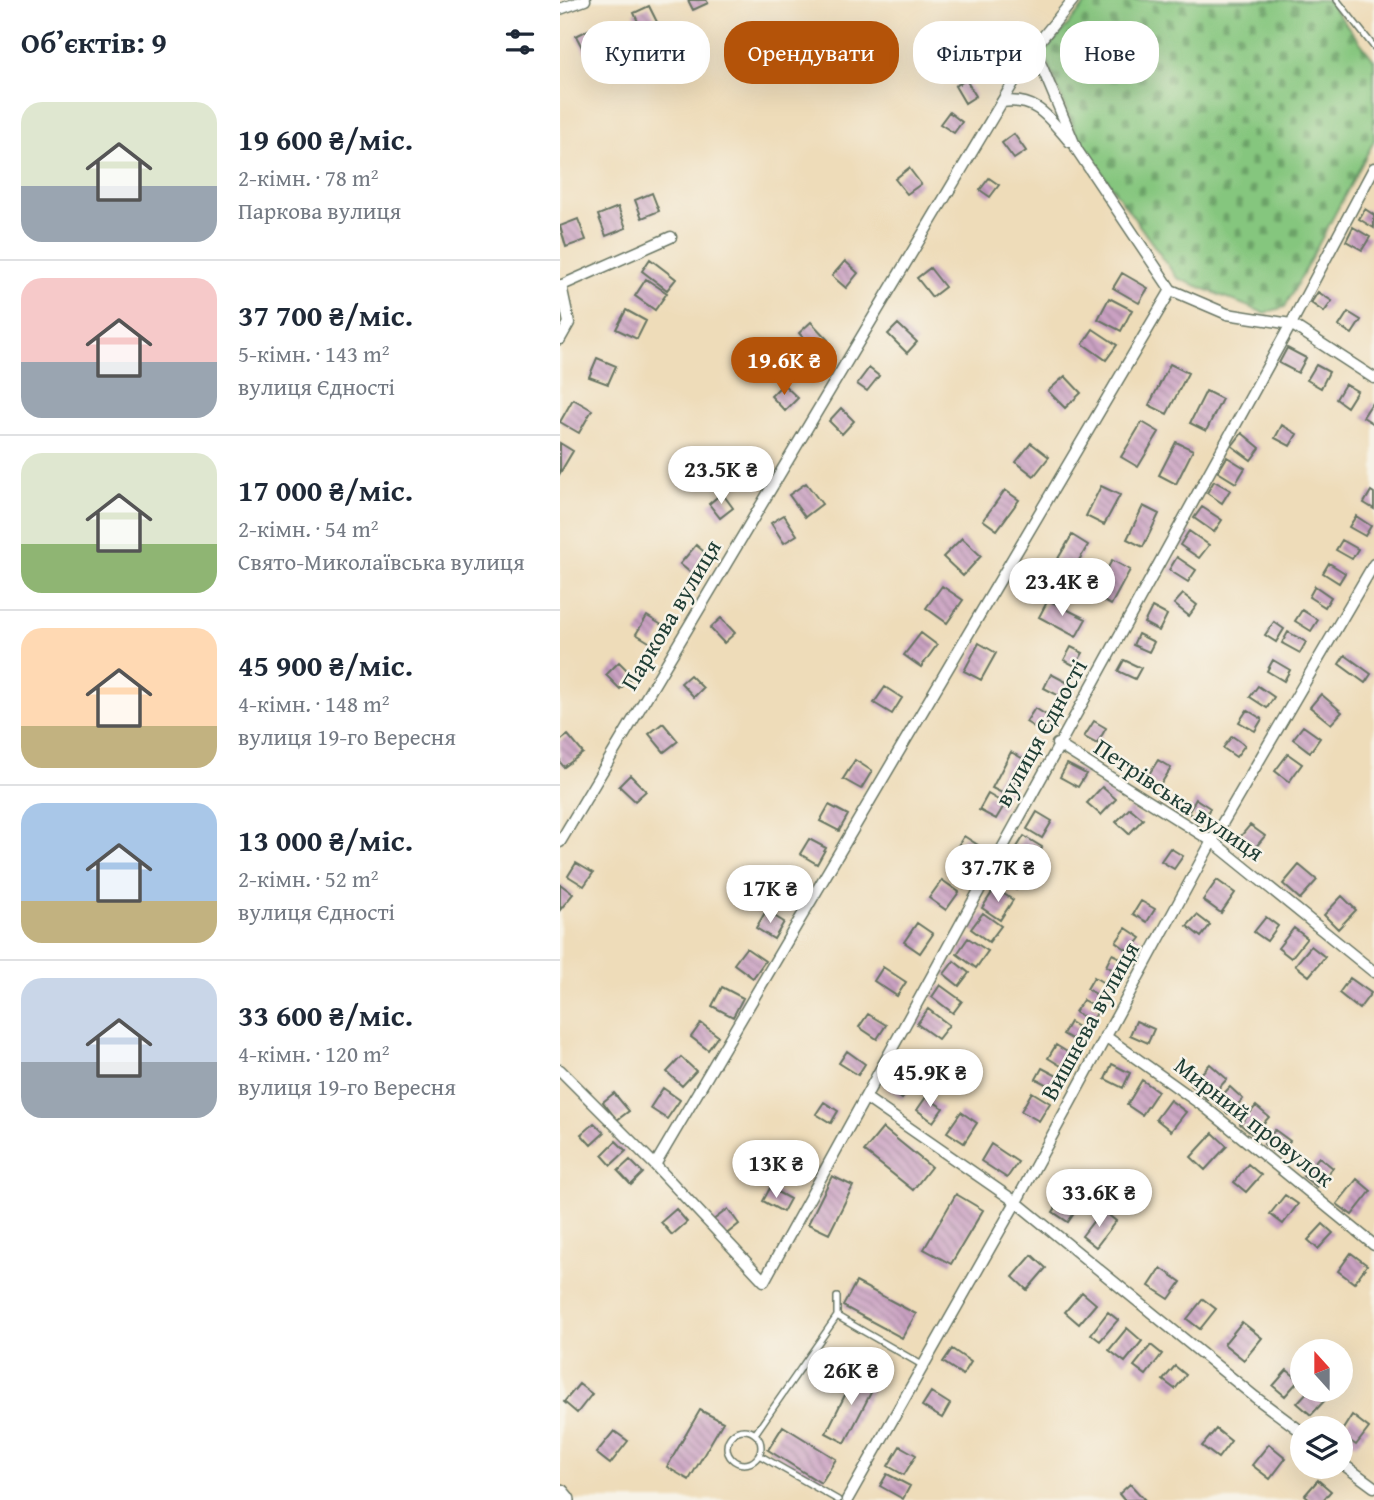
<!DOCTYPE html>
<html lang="uk">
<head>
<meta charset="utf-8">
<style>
	body { margin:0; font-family:"Gentium Book Plus",serif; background:#f2f2f3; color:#1f2937; height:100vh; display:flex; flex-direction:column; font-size:26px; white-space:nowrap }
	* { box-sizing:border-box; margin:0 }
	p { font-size:23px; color:#747a83 }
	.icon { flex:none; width:38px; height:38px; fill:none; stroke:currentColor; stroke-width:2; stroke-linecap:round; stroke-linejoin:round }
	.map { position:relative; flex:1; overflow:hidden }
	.panel { display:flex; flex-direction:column; background:#fff; width:560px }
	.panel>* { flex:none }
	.hud { position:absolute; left:21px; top:21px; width:665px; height:63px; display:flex; gap:14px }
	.needle { width:46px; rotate:339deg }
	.fabs { position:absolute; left:730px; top:1339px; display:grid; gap:14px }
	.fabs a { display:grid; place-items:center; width:63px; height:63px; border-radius:50%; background:#fff; box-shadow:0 7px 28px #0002; font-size:35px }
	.price { position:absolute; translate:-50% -60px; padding:0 16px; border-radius:24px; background:#fff; color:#222; font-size:23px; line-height:46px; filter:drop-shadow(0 2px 4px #0008) }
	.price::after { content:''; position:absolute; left:50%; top:42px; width:21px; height:16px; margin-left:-10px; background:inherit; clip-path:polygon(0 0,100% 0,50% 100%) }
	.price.selected { background:#b45309; color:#fff }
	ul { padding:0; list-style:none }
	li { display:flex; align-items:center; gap:21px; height:175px; padding:0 21px }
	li+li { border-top:2px solid #e0e1e3 }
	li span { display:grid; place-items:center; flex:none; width:196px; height:140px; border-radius:21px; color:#555 }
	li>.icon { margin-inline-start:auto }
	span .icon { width:84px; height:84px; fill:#fffc; stroke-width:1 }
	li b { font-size:30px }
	h2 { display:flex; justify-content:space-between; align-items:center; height:84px; padding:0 21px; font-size:30px }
	.pill { padding:0 24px; border-radius:28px; background:#fff; box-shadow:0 7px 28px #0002; font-size:24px; line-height:63px }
	.pill.selected { background:#b45309; color:#fff }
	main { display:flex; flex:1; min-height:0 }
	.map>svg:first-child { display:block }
	.cemetery { fill:url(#cemetery-stones); stroke:#528259; stroke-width:2 }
	.building { fill:url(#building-back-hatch) }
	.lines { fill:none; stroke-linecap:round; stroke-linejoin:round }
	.lane-casing { stroke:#677563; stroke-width:8 }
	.street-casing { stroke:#677563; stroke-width:13 }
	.highway-casing { stroke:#677563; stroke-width:22 }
	.lane { stroke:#fff; stroke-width:5 }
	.street { stroke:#fff; stroke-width:10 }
	.highway { stroke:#fff; stroke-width:19 }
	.labels { text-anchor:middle; stroke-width:5; stroke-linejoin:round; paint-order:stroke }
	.street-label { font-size:24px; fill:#1f3d34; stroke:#f7f3e8 }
</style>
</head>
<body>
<main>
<section class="panel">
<h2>Об’єктів: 9<svg class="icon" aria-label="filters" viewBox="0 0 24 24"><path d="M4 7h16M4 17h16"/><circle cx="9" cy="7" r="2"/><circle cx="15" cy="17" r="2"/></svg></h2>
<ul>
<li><span style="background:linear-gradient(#dfe7d0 60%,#9aa5b1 0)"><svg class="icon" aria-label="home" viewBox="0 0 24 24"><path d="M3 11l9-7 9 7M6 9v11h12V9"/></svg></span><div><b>19 600 ₴/міс.</b><p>2-кімн. · 78 m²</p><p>Паркова вулиця</p></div></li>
<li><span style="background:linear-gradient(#f6c9c9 60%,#9aa5b1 0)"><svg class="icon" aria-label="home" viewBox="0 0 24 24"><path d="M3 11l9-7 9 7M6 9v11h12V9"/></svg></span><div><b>37 700 ₴/міс.</b><p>5-кімн. · 143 m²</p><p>вулиця Єдності</p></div></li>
<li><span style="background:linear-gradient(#dfe7d0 65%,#8fb573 0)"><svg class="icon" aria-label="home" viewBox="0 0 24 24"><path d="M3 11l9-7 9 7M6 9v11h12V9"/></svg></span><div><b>17 000 ₴/міс.</b><p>2-кімн. · 54 m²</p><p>Свято-Миколаївська вулиця</p></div></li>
<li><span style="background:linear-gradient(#ffd9b3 70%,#c2b280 0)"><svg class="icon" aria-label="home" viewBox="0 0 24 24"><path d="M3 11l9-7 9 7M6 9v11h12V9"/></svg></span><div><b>45 900 ₴/міс.</b><p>4-кімн. · 148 m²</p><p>вулиця 19-го Вересня</p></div></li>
<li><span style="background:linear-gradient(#a9c7e8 70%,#c2b280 0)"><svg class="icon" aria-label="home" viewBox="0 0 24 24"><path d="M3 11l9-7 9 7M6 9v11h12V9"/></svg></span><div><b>13 000 ₴/міс.</b><p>2-кімн. · 52 m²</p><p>вулиця Єдності</p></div></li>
<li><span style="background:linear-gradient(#c9d6e8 60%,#9aa5b1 0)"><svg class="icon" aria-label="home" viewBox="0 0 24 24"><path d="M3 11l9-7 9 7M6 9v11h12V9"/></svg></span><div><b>33 600 ₴/міс.</b><p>4-кімн. · 120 m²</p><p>вулиця 19-го Вересня</p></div></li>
</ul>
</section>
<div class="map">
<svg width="814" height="1500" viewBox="0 0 814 1500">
	<defs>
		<pattern id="cemetery-stones" width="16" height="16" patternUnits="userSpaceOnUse" patternTransform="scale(1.75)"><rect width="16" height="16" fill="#85c67e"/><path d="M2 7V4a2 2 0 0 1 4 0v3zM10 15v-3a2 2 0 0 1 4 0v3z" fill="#6ca268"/></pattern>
		<pattern id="building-back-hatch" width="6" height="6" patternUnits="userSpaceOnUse" patternTransform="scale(1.75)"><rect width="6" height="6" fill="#caa1c2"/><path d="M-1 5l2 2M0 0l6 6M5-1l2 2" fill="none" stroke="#a3849e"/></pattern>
	</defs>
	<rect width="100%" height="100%" fill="#f7f3e8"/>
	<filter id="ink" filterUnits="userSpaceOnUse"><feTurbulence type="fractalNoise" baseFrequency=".0143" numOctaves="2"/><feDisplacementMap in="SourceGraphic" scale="14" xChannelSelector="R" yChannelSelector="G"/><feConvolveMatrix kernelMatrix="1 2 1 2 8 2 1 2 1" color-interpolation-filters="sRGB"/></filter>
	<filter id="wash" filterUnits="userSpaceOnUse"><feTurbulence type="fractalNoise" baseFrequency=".00686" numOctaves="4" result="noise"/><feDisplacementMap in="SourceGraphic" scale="28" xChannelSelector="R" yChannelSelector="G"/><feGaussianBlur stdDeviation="1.57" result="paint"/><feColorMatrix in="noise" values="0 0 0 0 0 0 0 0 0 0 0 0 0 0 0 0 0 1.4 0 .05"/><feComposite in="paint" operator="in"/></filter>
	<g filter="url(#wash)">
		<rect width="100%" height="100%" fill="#eedcb9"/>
		<path class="cemetery" d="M529,0h238l47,60v81l-89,166 -21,6 -87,-35 -98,-137 -35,-88z"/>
		<g id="blocks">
			<path class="building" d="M128,0h18l2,3 -15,7z
				M89,6l11,22 -16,7 -10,-22z
				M32,28l9,17 -16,8 -9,-17z
				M406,80l10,16 -11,7 -10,-17z
				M389,112l13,10 -8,11 -14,-9z
				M454,134l12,17 -12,8 -12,-16z
				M349,168l12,16 -14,10 -12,-15z
				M429,178l10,7 -9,12 -10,-7z
				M92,193l7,18 -17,7 -7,-18z
				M58,207l8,21 -20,8 -8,-21z
				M805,209l9,6v13l-15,-9z
				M18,219l8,21 -20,7 -6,-21z
				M793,227l17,10 -8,13 -16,-9z
				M90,259l26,20 -9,11 -25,-19z
				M285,261l13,12 -12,15 -14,-12z
				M370,268l15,19 -13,10 -15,-19z
				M562,273l26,15 -9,15 -26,-15z
				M86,279l21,14 -12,17 -20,-14z
				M758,292l14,9 -8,11 -13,-9z
				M549,298l23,12 -11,21 -23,-12z
				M66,310l20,11 -9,18 -21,-10z
				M788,312l13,8 -9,14 -13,-8z
				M251,322l17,18 -12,12 -17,-19z
				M338,324l19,18 -10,11 -19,-19z
				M533,329l24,16 -11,15 -23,-16z
				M727,348l19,10 -8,15 -19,-10z
				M37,358l19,8 -8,18 -19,-7z
				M610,364l18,9 -21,41 -18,-9z
				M756,365l13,7 -8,16 -14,-8z
				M309,368l10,8 -12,15 -10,-7z
				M505,376l16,17 -16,15 -17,-17z
				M223,384l15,14 -13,13 -14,-15z
				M785,384l12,7 -10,16 -11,-8z
				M646,391l16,8 -16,32 -16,-8z
				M13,399l19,11 -13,23 -19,-11z
				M812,403l2,1v20l-11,-7z
				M281,408l13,13 -12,13 -13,-13z
				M582,422l17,10 -21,35 -17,-10z
				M722,425l15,9 -7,12 -15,-8z
				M682,433l18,15 -9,12 -19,-14z
				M616,442l17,8 -17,34 -17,-9z
				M0,443l13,8 -13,22z
				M471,443l18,14 -15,19 -18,-14z
				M188,457l10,10 -16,16 -10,-10z
				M667,457l18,11 -9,15 -18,-11z
				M654,481l16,9 -8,13 -15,-10z
				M246,483l16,21 -17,13 -16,-22z
				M541,486l19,9 -16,30 -18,-9z
				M445,490l14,10 -22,30 -14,-10z
				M811,491l3,2v16l-10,-6z
				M162,493l11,15 -13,10 -11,-14z
				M583,506l16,8 -16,33 -16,-8z
				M642,507l20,13 -8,12 -20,-14z
				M224,515l13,20 -13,8 -13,-20z
				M796,516l15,10 -6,10 -16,-9z
				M629,531l20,14 -10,13 -19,-13z
				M512,535l16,10 -19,32 -16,-10z
				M402,538l19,18 -18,20 -20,-19z
				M782,540l16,9 -6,10 -16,-9z
				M136,545l12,10 -16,19 -12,-10z
				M617,557l19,13 -8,12 -19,-12z
				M552,560l18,10 -19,35 -18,-10z
				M769,563l16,10 -6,10 -16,-10z
				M382,586l21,14 -16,23 -21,-15z
				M755,586l16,11 -6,10 -16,-10z
				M623,594l14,11 -8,11 -15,-12z
				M488,600l38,19 -10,18 -37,-20z
				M592,607l15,8 -8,16 -15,-8z
				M742,610l16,10 -7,11 -16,-10z
				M87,616l18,11 -11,18 -18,-11z
				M161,618l14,15 -11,10 -14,-15z
				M714,622l10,7 -8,13 -11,-7z
				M728,632l18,10 -6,11 -18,-10z
				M361,633l16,12 -16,22 -17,-12z
				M578,634l16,8 -5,10 -16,-7z
				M419,643l17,10 -15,27 -17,-9z
				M511,647l12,6 -8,13 -11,-6z
				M785,655l26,19 -6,9 -26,-19z
				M564,660l17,8 -6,11 -17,-8z
				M713,660l17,10 -6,11 -17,-10z
				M59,662l14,14 -13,13 -14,-14z
				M491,674l19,10 -7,14 -19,-10z
				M130,675l13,13 -9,9 -13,-14z
				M698,686l16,11 -7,11 -17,-11z
				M325,687l17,11 -10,16 -18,-11z
				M761,694l21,18 -11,12 -21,-17z
				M475,708l16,10 -9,14 -16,-10z
				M687,710l15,9 -7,12 -16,-9z
				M534,721l12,7 -9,16 -13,-7z
				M103,723l15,18 -14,11 -15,-18z
				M743,726l17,12 -10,14 -17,-13z
				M8,735l15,18 -19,14 -4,-5v-21z
				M672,736l13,9 -9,12 -13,-9z
				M451,752l16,9 -19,35 -16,-8z
				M728,754l14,10 -13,18 -14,-11z
				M295,760l17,11 -11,18 -18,-10z
				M598,760l13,8 -12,19 -13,-8z
				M507,764l19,10 -8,13 -18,-10z
				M70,775l16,16 -11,10 -16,-15z
				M542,787l14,12 -15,16 -14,-12z
				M428,794l17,10 -9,15 -17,-9z
				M636,799l14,9 -7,13 -15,-8z
				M269,805l19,10 -9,16 -19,-10z
				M570,808l13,11 -14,15 -13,-12z
				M477,812l15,9 -10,17 -15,-9z
				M690,825l15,11 -15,18 -14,-12z
				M404,836l17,11 -11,17 -17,-10z
				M464,836l18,11 -11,19 -19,-11z
				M249,839l17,9 -9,16 -17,-10z
				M610,848l13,8 -9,13 -13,-8z
				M16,863l17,10 -9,13 -16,-10z
				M449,863l17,10 -10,17 -17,-10z
				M739,865l18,15 -17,19 -17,-15z
				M227,876l17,10 -8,14 -18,-10z
				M382,880l17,12 -13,18 -17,-12z
				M657,880l18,13 -14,20 -18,-13z
				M0,884l13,10 -13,16z
				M435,888l18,12 -13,20 -18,-12z
				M782,896l14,14 -18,19 -14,-14z
				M581,901l14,8 -8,13 -14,-8z
				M206,911l18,11 -10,17 -18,-11z
				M423,913l18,13 -12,16 -18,-13z
				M637,915l13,10 -9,12 -14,-11z
				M706,917l12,9 -11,15 -13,-9z
				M357,923l16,11 -13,19 -16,-11z
				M566,928l15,10 -11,14 -14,-10z
				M734,928l13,10 -16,20 -13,-10z
				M408,938l20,13 -12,17 -19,-14z
				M751,946l14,11 -16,19 -14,-11z
				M186,948l19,13 -12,17 -19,-14z
				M552,954l15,7 -6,13 -15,-8z
				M394,961l15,12 -10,13 -15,-12z
				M323,967l23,15 -9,14 -23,-15z
				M534,977l18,11 -7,12 -18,-11z
				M790,978l21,15 -12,16 -20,-16z
				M380,985l22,16 -9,12 -21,-16z
				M162,987l21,11 -10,19 -21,-11z
				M523,1000l16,9 -7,13 -17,-10z
				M368,1009l21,16 -11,14 -21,-15z
				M308,1014l18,11 -9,14 -18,-12z
				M576,1021l18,8 -6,14 -18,-8z
				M510,1022l18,11 -7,11 -18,-10z
				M141,1023l17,13 -10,14 -17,-13z
				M496,1045l19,12 -9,12 -18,-11z
				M287,1051l18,13 -7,11 -19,-12z
				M121,1057l15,14 -14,15 -15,-14z
				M552,1064l18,9 -7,15 -18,-9z
				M650,1064l17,15 -19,21 -17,-15z
				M482,1068l19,10 -6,11 -19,-10z
				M335,1071l18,14 -11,14 -18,-14z
				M582,1080l16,11 -16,24 -15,-10z
				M670,1087l13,12 -15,15 -13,-11z
				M103,1088l17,12 -13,19 -17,-11z
				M472,1092l18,11 -11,18 -18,-10z
				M54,1093l15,18 -12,9 -14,-18z
				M366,1097l17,11 -10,14 -16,-12z
				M610,1100l16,12 -15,19 -15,-12z
				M264,1102l14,9 -7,12 -15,-9z
				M696,1106l13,11 -16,18 -13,-11z
				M401,1112l16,11 -13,20 -17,-11z
				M34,1123l10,10 -13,12 -10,-11z
				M323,1128l48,39 -18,23 -49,-39z
				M715,1130l15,11 -11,15 -15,-12z
				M653,1133l14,13 -22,24 -14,-13z
				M56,1141l10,10 -15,14 -9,-10z
				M431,1144l27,18 -11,16 -26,-17z
				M237,1145l15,12 -8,11 -16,-12z
				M759,1157l14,11 -16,19 -14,-11z
				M70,1160l13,13 -12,12 -13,-14z
				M688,1164l13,11 -15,17 -12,-10z
				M272,1176l21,10 -24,48 -21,-10z
				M797,1179l14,12 -19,24 -15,-11z
				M210,1188l20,11 -7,13 -20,-11z
				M506,1193l15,10 -13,19 -15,-10z
				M396,1194l27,16 -32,54 -27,-15z
				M725,1195l13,9 -15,20 -13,-10z
				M116,1209l11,13 -15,13 -11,-13z
				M168,1209l11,15 -15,12 -12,-15z
				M542,1210l14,11 -20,26 -14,-11z
				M763,1224l10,9 -15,16 -10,-9z
				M791,1253l16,12 -13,18 -16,-12z
				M472,1255l14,13 -19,22 -14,-13z
				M601,1268l20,14 -12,17 -20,-13z
				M296,1282l60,32 -14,24 -59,-32z
				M522,1292l14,12 -17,20 -14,-12z
				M643,1299l13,10 -16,20 -13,-10z
				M548,1312l10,8 -18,21 -9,-7z
				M682,1322l20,16 -18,22 -20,-16z
				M567,1328l15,13 -17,21 -16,-12z
				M591,1345l11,9 -16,21 -12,-9z
				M392,1349l19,13 -8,13 -20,-13z
				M615,1366l11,9 -11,14 -12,-9z
				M727,1370l12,10 -14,16 -12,-10z
				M297,1371l20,10 -32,62 -19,-10z
				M19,1384l13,10 -15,19 -13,-11z
				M749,1390h11l8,7 -17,18 -14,-12z
				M371,1392l19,12 -8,14 -20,-12z
				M140,1410l23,12 -34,58 -22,-13z
				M792,1415l17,13 -13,17 -16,-11z
				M223,1426l53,33 -15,24 -53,-33z
				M656,1429l15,12 -13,17 -16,-12z
				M54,1431l14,10 -18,23 -14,-11z
				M709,1444l17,14 -16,21 -18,-14z
				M340,1446l16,9 -12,20 -16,-9z
				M327,1474l23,12 -7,13 -23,-13z
				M758,1480l13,11 -8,9h-12l-6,-5z
				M570,1484l15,16h-21l-5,-6z"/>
		</g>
	</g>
	<g filter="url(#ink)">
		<use href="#blocks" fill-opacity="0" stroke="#677563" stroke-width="2"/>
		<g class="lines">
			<g class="lane-casing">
				<path id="lane" d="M777,0l37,47
					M277,1316l85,49
					M167 1447a17 17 0 1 1 34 0a17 17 0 1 1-34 0Z
					M195,1434l82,-118v-19
					M199,1455l79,45"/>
			</g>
			<g class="street-casing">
				<path id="street" d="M0,9l25,-9
					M474,48l43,102 94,140 56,24 64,10 83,54
					M442,102c35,-5 47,16 68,40
					M0,286l111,-49
					M0,339l9,-16 -8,-38
					M497,744l155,97 162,131
					M0,842l474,-794 39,-48
					M545,1036l101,72 168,137
					M0,1070l95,95 109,116 527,-957 83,-156
					M306,1098l150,104 239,195 47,35
					M95,1165l516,-875
					M780,1462l34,25
					M287,1500l169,-298 196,-361 162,-277"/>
			</g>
			<g class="highway-casing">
				<path id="highway" d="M0,1494l5,6"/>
			</g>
			<use href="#lane" class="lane"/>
			<use href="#street" class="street"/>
			<use href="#highway" class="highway"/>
		</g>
	</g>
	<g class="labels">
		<g class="street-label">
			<text transform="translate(111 615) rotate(-59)" y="8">Паркова вулиця</text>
			<text transform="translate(481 733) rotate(-61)" y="8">вулиця Єдності</text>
			<text transform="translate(619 800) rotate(34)" y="8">Петрівська вулиця</text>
			<text transform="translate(530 1021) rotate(-61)" y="8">Вишнева вулиця</text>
			<text transform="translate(694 1122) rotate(38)" y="8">Мирний провулок</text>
		</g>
	</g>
</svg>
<div class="fabs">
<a><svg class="needle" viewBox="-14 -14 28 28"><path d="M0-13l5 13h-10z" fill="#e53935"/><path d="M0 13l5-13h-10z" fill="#747a83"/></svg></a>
<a><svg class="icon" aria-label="layers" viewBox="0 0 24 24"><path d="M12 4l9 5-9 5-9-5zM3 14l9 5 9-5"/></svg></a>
</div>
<b class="price selected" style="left:224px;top:397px">19.6K ₴</b>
<b class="price" style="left:161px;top:506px">23.5K ₴</b>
<b class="price" style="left:502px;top:618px">23.4K ₴</b>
<b class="price" style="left:438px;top:904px">37.7K ₴</b>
<b class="price" style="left:210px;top:925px">17K ₴</b>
<b class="price" style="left:370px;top:1109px">45.9K ₴</b>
<b class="price" style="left:216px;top:1200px">13K ₴</b>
<b class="price" style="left:539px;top:1229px">33.6K ₴</b>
<b class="price" style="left:291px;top:1407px">26K ₴</b>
<div class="hud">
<a class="pill">Купити</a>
<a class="pill selected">Орендувати</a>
<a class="pill">Фільтри</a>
<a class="pill">Нове</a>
</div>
</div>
</main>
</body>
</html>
